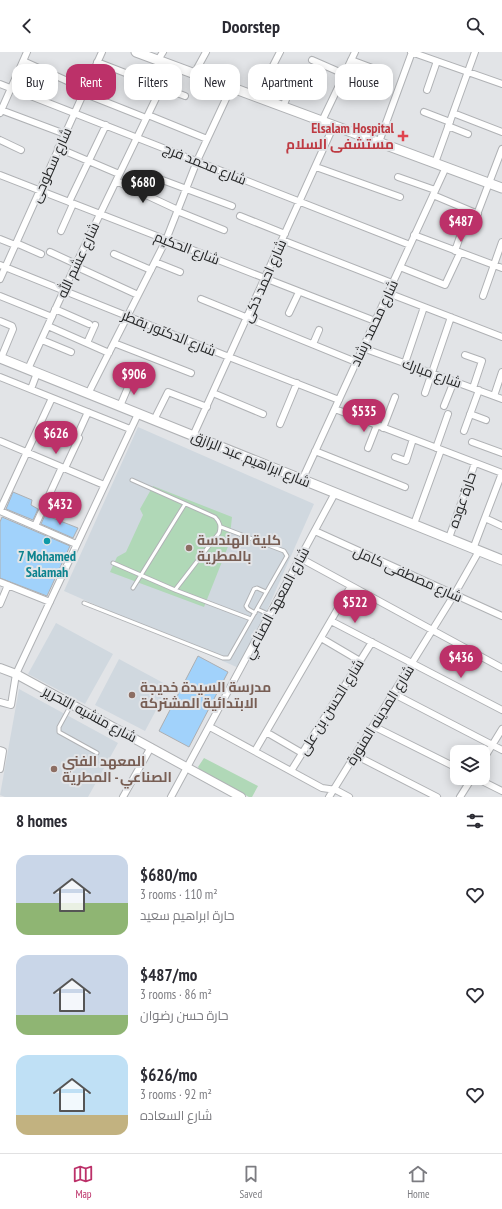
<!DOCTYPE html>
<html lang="en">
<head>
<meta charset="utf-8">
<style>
	body { margin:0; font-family:"PT Sans Narrow",Cairo,sans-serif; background:#f2f2f3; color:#2b2b33; height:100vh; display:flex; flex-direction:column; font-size:15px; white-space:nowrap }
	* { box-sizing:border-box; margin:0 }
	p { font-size:13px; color:#7c7c81 }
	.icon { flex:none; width:22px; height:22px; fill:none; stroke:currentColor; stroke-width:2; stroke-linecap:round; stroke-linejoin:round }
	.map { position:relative; height:745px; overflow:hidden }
	.drawer { display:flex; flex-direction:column; background:#fff; flex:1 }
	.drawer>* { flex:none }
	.hud { position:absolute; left:12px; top:12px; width:478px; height:36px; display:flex; gap:8px }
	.tools { position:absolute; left:450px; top:693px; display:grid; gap:8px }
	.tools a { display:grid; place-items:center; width:40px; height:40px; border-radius:8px; background:#fff; box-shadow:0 2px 10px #0003; font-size:20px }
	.price { position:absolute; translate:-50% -34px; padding:0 9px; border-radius:14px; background:#bc3169; color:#fff; font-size:13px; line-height:26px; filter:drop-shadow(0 1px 2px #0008) }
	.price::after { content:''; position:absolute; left:50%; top:24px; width:12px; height:9px; margin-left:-6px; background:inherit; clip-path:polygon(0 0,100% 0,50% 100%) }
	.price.current { background:#222; color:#fff }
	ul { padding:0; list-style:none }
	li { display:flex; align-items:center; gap:12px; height:100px; padding:0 16px }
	li span { display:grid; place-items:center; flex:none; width:112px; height:80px; border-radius:12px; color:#555 }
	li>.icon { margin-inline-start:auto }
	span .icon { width:48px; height:48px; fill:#fffc; stroke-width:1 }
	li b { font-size:17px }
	h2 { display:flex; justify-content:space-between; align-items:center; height:48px; padding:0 16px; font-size:17px }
	.chip { padding:0 14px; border-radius:12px; background:#fff; box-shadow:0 2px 10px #0003; font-size:14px; line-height:36px }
	.chip.current { background:#bc3169; color:#fff }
	header { display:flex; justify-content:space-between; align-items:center; height:52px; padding:0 16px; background:#fff; font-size:18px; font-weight:700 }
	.tabs { display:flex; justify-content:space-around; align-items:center; height:56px; border-top:1px solid #e1e1e2; background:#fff; font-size:11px; color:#7c7c81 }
	.tabs a { display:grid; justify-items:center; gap:2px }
	.tabs .current { color:#bc3169 }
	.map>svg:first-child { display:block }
	.built { fill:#d0d8df }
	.green { fill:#b0d8b7 }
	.building { fill:#a1d2fb; stroke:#adafb2 }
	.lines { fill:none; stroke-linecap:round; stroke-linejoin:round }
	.service-casing { stroke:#b0b2b5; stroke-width:5 }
	.minor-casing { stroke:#b0b2b5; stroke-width:8 }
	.tertiary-casing { stroke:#b0b2b5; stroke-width:10 }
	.secondary-casing { stroke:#b0b2b5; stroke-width:11 }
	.service { stroke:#fff; stroke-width:3 }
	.minor { stroke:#fff; stroke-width:6 }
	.tertiary { stroke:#fff; stroke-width:8 }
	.secondary { stroke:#fff; stroke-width:9 }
	.health-dot { fill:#e0444e; stroke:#e2e4e7; stroke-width:1.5 }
	.culture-dot { fill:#0f9aa8; stroke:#e2e4e7; stroke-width:1.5 }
	.education-dot { fill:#8d6e63; stroke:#e2e4e7; stroke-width:1.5 }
	.labels { text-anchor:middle; stroke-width:4; stroke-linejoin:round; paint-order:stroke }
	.health-label { font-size:14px; font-weight:bold; fill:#be3a42; stroke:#e2e4e7; text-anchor:end }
	.street-label { font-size:14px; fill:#252627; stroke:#e2e4e7 }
	.education-label { font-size:14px; font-weight:bold; fill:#785e54; stroke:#e2e4e7; text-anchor:start }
	.culture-label { font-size:14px; font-weight:bold; fill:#0d838f; stroke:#e2e4e7 }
</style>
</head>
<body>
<header><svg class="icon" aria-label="back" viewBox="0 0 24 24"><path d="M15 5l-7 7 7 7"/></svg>Doorstep<svg class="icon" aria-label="search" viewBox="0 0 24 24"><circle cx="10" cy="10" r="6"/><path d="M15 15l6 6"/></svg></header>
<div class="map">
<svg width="502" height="745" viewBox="0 0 502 745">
	<rect width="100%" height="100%" fill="#e2e4e7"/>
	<path class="built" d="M138,375l176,77 -73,165 -177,-78z
		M56,571l57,31 -28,50 -57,-30z
		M119,607l50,27 -24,45 -50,-26z
		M19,637l99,54 -30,54h-83l-5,-2z"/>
	<path class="green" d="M153,434l79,31 -3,27 -25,63 -94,-35 7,-15 9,-5 17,-37 -3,-6z
		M204,706l54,28 -6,11h-3l-49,-27 -2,-3z"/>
	<path class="building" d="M13,440l19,8 -1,5 7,4 -5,11 -27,-11z
		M45,463l33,13 -5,10 -32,-14z
		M2,465l68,29 -23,50 -47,-18v-56z
		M198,604l30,16 -39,75 -30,-16z"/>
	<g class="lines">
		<g class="service-casing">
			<path id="service" d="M132,428l83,37c5,5 6,9 4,16l-44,57
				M113,511l62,27 76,29
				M133,536l52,-84
				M84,551l139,55h6l58,-102 -3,-5 -63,-24
				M257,557l13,6
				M255,561l-7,-4 -2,-3 8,-17 3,-1 9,4
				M71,653l-12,22v5l38,21"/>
		</g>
		<g class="minor-casing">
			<path id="minor" d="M411,0l91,32
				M158,8l5,-8
				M312,8l32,14
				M351,8l24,9
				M23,9l62,28
				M97,10l31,12 2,4 29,14
				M194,22l12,-22
				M0,32l410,161
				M161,35l24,9
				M427,38l10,-29
				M83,41l63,25
				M257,45l23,-45
				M283,55l15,-38
				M1,58l64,24
				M424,60l26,10
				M0,61l27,-61
				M453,61l49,19
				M148,63l59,24
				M322,69l33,-69
				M448,74l20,8
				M0,88l21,10
				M379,90l33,-90
				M58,96l61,26
				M435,111l40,-111
				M316,115l84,30
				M0,123l375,146
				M398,125l37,13
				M157,126l75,28
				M116,129l62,29
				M433,143l45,19
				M69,150l37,-77
				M177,159l47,19
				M240,164l45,18
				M473,173l29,-76
				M61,179l12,-27
				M414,183l88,33
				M0,187l15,6
				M282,188l110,43
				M16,191l25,11
				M455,199l9,-26
				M50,200l26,12
				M114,202l37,16
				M155,210l25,10
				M0,213l229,92 110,43
				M75,214l63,29
				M400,215l45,18 15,-32
				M0,227l102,-227
				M388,241l114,44
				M0,244l52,21
				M483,244l19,-54
				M201,247l155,63
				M55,257l34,15
				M289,261l10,-21
				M0,269l12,5 1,3 -12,29
				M48,274l61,27
				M42,288l29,12
				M87,291l8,-18
				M114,291l77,30
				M313,292l6,-14
				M363,296l139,51
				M465,303l17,6 -9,27
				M405,311l19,-56
				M28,317l47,-103 97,-201
				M0,325l130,52
				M31,337l6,-16
				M213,341l50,21
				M425,341l26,-76
				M88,342l78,-154 31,-79 34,-73
				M494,344l8,-24
				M120,354l12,-28
				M444,354l10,-25
				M335,357l167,64
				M470,362l16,6
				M154,368l14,-28 39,15
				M280,372l17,-41
				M383,376l12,-31
				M464,379l15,-41
				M78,382l10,-22
				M193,384l141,-311
				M0,389l104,44
				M472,390l30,11
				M368,396l9,-23
				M436,396l12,-34
				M315,399l90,36
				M395,405l11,4 7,-22
				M65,416l14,-30
				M302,428l144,-313
				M0,458l52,-112
				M0,459l76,33
				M485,466l17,8
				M414,472l27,-74
				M35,474l27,-59
				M315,479l187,85
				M449,486l26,-75
				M473,497l29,-76
				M300,506l202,110
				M0,530l50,20
				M0,552l8,-19
				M331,569l171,89
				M321,586l39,23
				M394,642l108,56
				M0,650l11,3 5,-31 122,-260
				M373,674l84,42
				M210,675l112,61 14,2 13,7
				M266,680l36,21
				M0,698l3,1 -3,18
				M255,699l96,-165
				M355,703l82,42
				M483,708l19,-31
				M291,719l81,-129
				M476,726l26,13
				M123,745l28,-50
				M171,745l164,-304
				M329,745l125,-202 25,-44
				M460,745l12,-19"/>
		</g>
		<g class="tertiary-casing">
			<path id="tertiary" d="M0,616l16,6 225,123"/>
		</g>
		<g class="secondary-casing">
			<path id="secondary" d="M136,0l366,136
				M0,306l502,202"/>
		</g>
		<use href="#service" class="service"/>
		<use href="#minor" class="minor"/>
		<use href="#tertiary" class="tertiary"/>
		<use href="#secondary" class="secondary"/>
	</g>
	<path class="health-dot" d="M401 78h4v4h4v4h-4v4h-4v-4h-4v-4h4z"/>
	<circle class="culture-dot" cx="47" cy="489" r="4"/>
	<g class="education-dot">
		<circle cx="189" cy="496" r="4"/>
		<circle cx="132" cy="643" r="4"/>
		<circle cx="54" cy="717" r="4"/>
	</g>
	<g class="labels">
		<g class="health-label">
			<text x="394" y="81">Elsalam Hospital<tspan x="394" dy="16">مستشفى السلام</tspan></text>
		</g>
		<g class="street-label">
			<text transform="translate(205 112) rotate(22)" y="5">شارع محمد فرج</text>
			<text transform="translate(51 113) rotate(-66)" y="5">شارع سطوحى</text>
			<text transform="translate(187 196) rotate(21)" y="5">شارع الحكيم</text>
			<text transform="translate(78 208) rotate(-65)" y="5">شارع عشم الله</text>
			<text transform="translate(264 229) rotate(-66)" y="5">شارع احمد ذكى</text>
			<text transform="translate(374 271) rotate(-65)" y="5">شارع محمد رشاد</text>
			<text transform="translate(169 281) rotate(22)" y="5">شارع الدكتور بقطر</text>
			<text transform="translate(432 321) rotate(20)" y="5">شارع مبارك</text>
			<text transform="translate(251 407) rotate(22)" y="5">شارع ابراهيم عبد الرازق</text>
			<text transform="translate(462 448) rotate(-71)" y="5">حارة عوده</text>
			<text transform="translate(408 522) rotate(24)" y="5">شارع مصطفى كامل</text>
			<text transform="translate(276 551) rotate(-62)" y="5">شارع المعهد الصناعي</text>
			<text transform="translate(331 655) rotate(-58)" y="5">شارع الحسن بن على</text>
			<text transform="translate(90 662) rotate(28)" y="5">شارع منشيه التحرير</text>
			<text transform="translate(380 663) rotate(-58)" y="5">شارع المدينه المنورة</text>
		</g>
		<g class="education-label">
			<text x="197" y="493">كلية الهندسة<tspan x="197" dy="16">بالمطرية</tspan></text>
			<text x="140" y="640">مدرسة السيدة خديجة<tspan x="140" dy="16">الابتدائية المشتركة</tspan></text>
			<text x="62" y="714">المعهد الفني<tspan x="62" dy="16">الصناعي - المطرية</tspan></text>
		</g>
		<g class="culture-label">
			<text x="47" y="509">7 Mohamed<tspan x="47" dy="16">Salamah</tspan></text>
		</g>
	</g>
</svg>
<div class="tools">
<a><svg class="icon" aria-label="layers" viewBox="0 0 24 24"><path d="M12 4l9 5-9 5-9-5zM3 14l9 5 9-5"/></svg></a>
</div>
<b class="price current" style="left:143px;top:152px">$680</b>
<b class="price" style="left:461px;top:191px">$487</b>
<b class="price" style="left:134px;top:344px">$906</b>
<b class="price" style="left:364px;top:381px">$535</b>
<b class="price" style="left:56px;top:403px">$626</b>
<b class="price" style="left:60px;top:474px">$432</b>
<b class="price" style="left:355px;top:572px">$522</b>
<b class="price" style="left:461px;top:627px">$436</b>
<div class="hud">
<a class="chip">Buy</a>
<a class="chip current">Rent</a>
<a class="chip">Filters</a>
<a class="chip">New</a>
<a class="chip">Apartment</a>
<a class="chip">House</a>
</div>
</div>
<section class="drawer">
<h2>8 homes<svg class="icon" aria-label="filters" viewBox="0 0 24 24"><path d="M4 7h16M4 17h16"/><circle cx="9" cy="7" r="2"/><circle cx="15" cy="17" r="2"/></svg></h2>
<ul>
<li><span style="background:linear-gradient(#c9d6e8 60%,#8fb573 0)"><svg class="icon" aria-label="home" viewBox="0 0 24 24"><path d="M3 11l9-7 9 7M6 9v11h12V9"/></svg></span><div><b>$680/mo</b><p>3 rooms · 110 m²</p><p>حارة ابراهيم سعيد</p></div><svg class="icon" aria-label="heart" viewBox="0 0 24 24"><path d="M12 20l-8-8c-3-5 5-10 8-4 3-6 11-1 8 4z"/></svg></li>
<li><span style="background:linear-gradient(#c9d6e8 75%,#8fb573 0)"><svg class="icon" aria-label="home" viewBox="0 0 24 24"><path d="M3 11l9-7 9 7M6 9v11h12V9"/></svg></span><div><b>$487/mo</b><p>3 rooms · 86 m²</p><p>حارة حسن رضوان</p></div><svg class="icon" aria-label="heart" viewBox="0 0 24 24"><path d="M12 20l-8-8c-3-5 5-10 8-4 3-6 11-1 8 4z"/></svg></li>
<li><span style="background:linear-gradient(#bfe0f5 75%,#c2b280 0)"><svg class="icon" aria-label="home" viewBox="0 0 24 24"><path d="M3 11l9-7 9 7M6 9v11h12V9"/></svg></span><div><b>$626/mo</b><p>3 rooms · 92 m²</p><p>شارع السعاده</p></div><svg class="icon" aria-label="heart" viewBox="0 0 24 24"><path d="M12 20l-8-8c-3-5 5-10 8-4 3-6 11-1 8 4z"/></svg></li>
</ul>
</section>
<nav class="tabs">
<a class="current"><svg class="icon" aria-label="map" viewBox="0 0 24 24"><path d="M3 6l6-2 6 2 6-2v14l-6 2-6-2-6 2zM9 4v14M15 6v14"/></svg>Map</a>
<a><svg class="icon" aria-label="saved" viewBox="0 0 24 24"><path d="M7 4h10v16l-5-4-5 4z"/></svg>Saved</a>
<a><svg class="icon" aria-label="home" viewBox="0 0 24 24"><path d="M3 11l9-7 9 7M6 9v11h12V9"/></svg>Home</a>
</nav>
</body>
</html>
